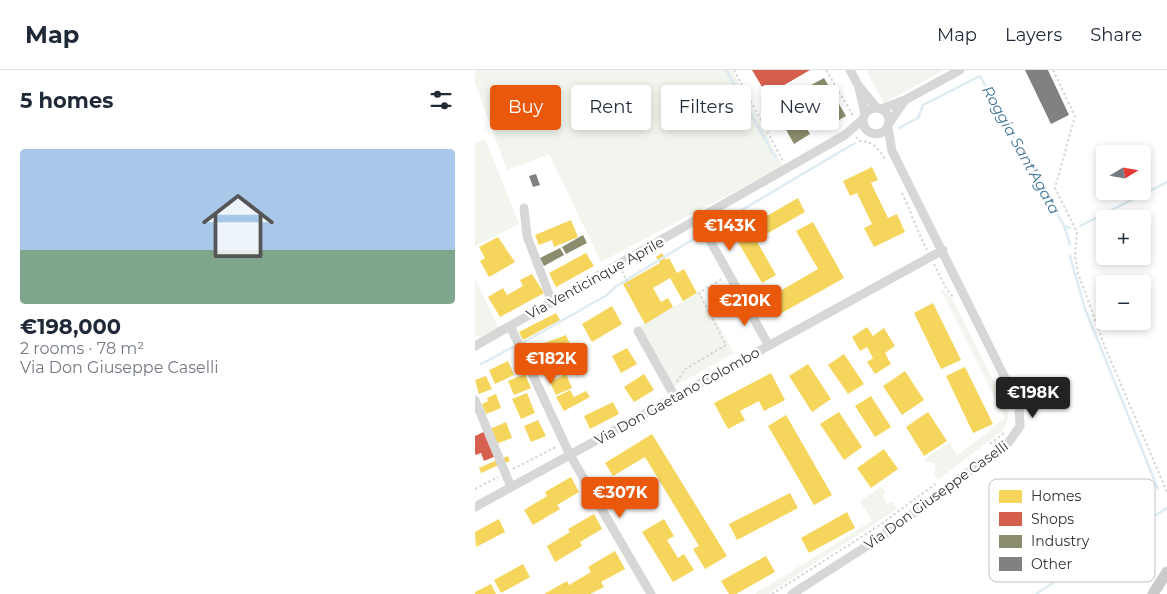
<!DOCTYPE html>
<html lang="en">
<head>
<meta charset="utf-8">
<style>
	body { margin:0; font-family:Montserrat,sans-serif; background:#f2f2f3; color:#1f2937; height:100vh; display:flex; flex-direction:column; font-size:19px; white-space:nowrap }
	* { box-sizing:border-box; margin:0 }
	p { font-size:16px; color:#747a83 }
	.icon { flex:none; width:28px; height:28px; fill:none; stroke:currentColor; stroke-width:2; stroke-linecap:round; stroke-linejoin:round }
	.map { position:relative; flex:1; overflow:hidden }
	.drawer { display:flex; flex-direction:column; background:#fff; width:475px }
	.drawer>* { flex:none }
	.guide { position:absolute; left:15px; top:15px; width:475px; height:45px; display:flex; gap:10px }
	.needle { width:32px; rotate:79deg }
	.tools { position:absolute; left:621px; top:75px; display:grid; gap:10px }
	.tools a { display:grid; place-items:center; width:55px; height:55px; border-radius:5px; background:#fff; box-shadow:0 2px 8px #0003; font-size:25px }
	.price { position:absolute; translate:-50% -42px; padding:0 11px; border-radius:5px; background:#ea580c; color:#fff; font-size:16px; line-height:32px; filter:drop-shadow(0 1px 2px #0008) }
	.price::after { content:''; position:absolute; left:50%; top:30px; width:15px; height:11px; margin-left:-8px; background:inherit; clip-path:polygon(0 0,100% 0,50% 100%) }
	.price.current { background:#222; color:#fff }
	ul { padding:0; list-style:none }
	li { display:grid; align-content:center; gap:10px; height:265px; padding:0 20px }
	li span { display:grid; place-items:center; height:155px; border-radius:5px; color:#555 }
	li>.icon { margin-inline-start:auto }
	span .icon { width:90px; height:90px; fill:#fffc; stroke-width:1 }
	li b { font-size:21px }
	h2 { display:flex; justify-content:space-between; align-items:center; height:60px; padding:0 20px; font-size:21px }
	.pill { padding:0 18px; border-radius:5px; background:#fff; box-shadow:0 2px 8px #0003; font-size:18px; line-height:45px }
	.pill.current { background:#ea580c; color:#fff }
	header { display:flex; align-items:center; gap:30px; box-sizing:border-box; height:70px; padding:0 25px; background:#fff; border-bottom:1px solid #e0e1e3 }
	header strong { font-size:24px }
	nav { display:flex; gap:28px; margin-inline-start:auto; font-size:18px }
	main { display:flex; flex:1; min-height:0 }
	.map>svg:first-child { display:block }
	.green { fill:#f1f5ed }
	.homes { fill:#f6d55c }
	.shops { fill:#d6604d }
	.industry { fill:#8c8c6e }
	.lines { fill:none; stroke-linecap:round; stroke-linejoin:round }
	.stream { stroke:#ddebf3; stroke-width:2.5 }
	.building { fill:#818181 }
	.path { stroke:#d6d6d6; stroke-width:2; stroke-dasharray:2.5 2.5; stroke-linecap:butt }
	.minor { stroke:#d7d7d7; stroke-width:9 }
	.major { stroke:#cacaca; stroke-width:11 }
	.labels { text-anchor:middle; stroke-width:5; stroke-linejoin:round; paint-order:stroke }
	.street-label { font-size:14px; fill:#333; stroke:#fff }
	.water-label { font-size:15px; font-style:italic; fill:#3f7597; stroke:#fff }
	.key { fill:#fff; stroke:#c2c2c2; stroke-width:1 }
	.key-label { font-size:14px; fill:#333 }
</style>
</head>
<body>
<header>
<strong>Map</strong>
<nav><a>Map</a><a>Layers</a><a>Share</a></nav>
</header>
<main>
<section class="drawer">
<h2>5 homes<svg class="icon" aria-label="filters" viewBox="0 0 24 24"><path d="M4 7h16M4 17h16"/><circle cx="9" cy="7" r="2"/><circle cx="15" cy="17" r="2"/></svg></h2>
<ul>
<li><span style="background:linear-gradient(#a9c7e8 65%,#7fa58c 0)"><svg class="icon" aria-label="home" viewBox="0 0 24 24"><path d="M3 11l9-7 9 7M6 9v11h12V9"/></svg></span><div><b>€198,000</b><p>2 rooms · 78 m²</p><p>Via Don Giuseppe Caselli</p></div></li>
</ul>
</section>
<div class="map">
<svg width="692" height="524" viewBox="0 0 692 524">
	<rect width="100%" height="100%" fill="#fff"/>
	<path class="green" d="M0,0h257l51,96 -182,96 -52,-108 -42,16 -32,-87z
		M391,0h78l-60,33z
		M10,69l34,85 -44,22v-103z
		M0,209l24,49 -15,9 -9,-1z
		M468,219l10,11 53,106c4,10 2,18 -5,26l-63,48 -4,-7 2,-6 -3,-5h-7l-2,-3 26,-17 7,14 48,-38 -64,-128z
		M225,222l34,61 -64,36 -34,-61z
		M406,417l4,4 -2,6 4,6 6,-1 4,7 -129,85h-13l117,-73 -12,-20z"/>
	<path class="homes" d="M397,97l6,13 -7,3 17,35 9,-4 8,18 -31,15 -10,-19 8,-4 -15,-31 -7,3 -7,-15z
		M323,128l7,14 -49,28 20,35 -14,8 -28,-48z
		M96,150l7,17 -24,10 -2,-7 -13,5 -4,-10z
		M338,152l31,56 -66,37 -10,-17 50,-29 -22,-38z
		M23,167l17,25 -26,15 -9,-16 5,-3 -6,-11z
		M111,183l8,13 -38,21 -7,-14z
		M187,183l4,7 3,-2 8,15 7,-4 13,24 -14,8 -13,-23 -17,10 8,14 7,-4 5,9 -28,17 -22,-40 37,-21 -4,-6z
		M57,204l12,19 -44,24 -12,-20 15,-9 4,7 16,-9 -3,-6z
		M458,233l28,57 -20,9 -27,-56z
		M137,236l10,18 -30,18 -10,-18z
		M81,243l4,7 -37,20 -4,-8z
		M392,257l6,9 11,-8 11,18 -10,7 6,11 -16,10 -8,-12 6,-4 -6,-11 -7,4 -8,-14z
		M91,265l4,9 -30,16 -6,-13z
		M152,278l10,16 -16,9 -9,-17z
		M369,284l20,30 -16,10 -20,-29z
		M88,288l4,9 -20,9 -4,-10z
		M33,291l6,14 -19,9 -6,-14z
		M333,294l23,35 -19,13 -23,-36z
		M490,297l28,57 -20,9 -27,-57z
		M430,301l19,29 -22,15 -19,-29z
		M296,303l14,27 -21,11 -5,-10 -19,10 5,9 -17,9 -14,-26z
		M50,304l6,14 -17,7 -6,-14z
		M91,304l6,14 -16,7 -6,-13z
		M169,304l10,16 -20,12 -10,-15z
		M11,306l6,13 -13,5 -4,-14z
		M95,320l4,7 12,-6 4,6 -26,14 -8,-14z
		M52,323l8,20 -14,6 -9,-20z
		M21,324l5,14 -15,6 -4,-10 6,-3 -1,-3z
		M396,326l20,31 -16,10 -20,-31z
		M138,332l6,12 -29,15 -6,-13z
		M364,342l23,35 -18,13 -24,-36z
		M453,342l19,29 -23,15 -18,-29z
		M311,345l46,80 -18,10 -46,-79z
		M63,350l8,16 -15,6 -7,-16z
		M31,352l6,16 -16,6 -6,-15z
		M177,364l75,122 -22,13 -12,-20 6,-3 -54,-89 -32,19 -8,-13z
		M409,379l14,20 -27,19 -14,-20z
		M33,386l2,5 -7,3 -2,-5z
		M22,390l2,5 -18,8 -2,-5z
		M96,407l8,15 -22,13 3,4 -27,16 -9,-15 23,-14 -2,-4z
		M315,423l8,15 -61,32 -8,-16z
		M372,442l8,16 -46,25 -8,-15z
		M119,444l8,15 -22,13 2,4 -27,16 -8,-16 23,-14 -2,-3z
		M24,449l6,13 -29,15 -1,-15z
		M189,449l10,17 -7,4 11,18 6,-4 10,16 -21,12 -31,-50z
		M140,481l10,18 -24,13 3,5 -14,7h-46l23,-13 2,4 22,-13 -3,-5z
		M291,486l9,16 -39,22h-7l-8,-13z
		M48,494l7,13 -29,16 -7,-13z
		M16,514l5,10h-21v-2z"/>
	<path class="shops" d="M277,0h58l-43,25z
		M11,361l10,25 -12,5 -3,-8 -5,2 -1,-2v-17z"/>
	<path class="industry" d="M349,8l22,38 -21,12 -23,-38z
		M313,24l22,40 -16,10 -23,-41z
		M108,165l4,8 -21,11 -4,-7z
		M85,178l4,7 -20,11 -4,-8z"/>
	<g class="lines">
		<path class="stream" d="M251,0l49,87
			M424,58l19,-10 5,-13 57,-29 84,150 6,2
			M589,156l6,18
			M605,156l87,-44
			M238,157l142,-84
			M595,186l15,53 73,180
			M49,272l83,-47 8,-8 82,-50
			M6,294l32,-17
			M561,524l131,-86"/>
	</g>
	<path class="building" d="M550,0h23l21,45 -18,9z
		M61,104l4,11 -7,2 -4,-11z"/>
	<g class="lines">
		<path class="path" d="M259,0l49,91
			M351,0l28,47
			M578,0l22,46 -20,72 22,44 -2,24 3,17 27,74 62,145
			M381,67l3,4c13,0 21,8 26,19
			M427,123c9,19 15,38 25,57
			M459,194l13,26 7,8
			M147,201l8,16
			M202,312l8,-13 41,-24 -27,-52 23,-14
			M515,374l14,-11
			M38,399l43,-22
			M0,419l23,-12
			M297,524l105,-67 61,-45"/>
		<path class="minor" d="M375,0l8,15 19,23
			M384,18l6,26
			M388 51a13 13 0 1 1 26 0a13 13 0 1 1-26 0Z
			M406,39l24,-9 55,-30
			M415,52l15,-22
			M49,138l3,28 25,66
			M223,149l71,127
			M35,256l60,129 81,139
			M163,261l37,66
			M0,276l370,-211 18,-16
			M0,330l36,87
			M0,437l468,-257
			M317,524l92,-59 125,-93 11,-16 -1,-20 -127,-255 -4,-23"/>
		<path class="major" d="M678,524l14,-22"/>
	</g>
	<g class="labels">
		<g class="street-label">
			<text transform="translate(120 208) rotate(-29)" y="5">Via Venticinque Aprile</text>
			<text transform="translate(202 326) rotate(-29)" y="5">Via Don Gaetano Colombo</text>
			<text transform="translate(461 425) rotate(-36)" y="5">Via Don Giuseppe Caselli</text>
		</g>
		<g class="water-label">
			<text transform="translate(546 80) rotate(61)" y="5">Roggia Sant'Agata</text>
		</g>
	</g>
	<rect x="514" y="409" width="166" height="103" rx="8" class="key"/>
	<rect x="524" y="420" width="23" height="13" fill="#f6d55c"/>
	<rect x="524" y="442" width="23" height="14" fill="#d6604d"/>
	<rect x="524" y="465" width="23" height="13" fill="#8c8c6e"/>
	<rect x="524" y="487" width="23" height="14" fill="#818181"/>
	<g class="key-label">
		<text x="556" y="431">Homes</text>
		<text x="556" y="454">Shops</text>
		<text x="556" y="476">Industry</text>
		<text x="556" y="499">Other</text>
	</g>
</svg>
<div class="tools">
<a><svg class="needle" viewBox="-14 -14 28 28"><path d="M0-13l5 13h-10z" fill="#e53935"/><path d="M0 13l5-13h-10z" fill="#747a83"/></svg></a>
<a>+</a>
<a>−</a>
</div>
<b class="price" style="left:255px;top:182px">€143K</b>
<b class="price" style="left:270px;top:257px">€210K</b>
<b class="price" style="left:76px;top:315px">€182K</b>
<b class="price current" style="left:558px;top:349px">€198K</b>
<b class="price" style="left:145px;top:449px">€307K</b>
<div class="guide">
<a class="pill current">Buy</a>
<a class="pill">Rent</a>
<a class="pill">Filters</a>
<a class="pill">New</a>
</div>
</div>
</main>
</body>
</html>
